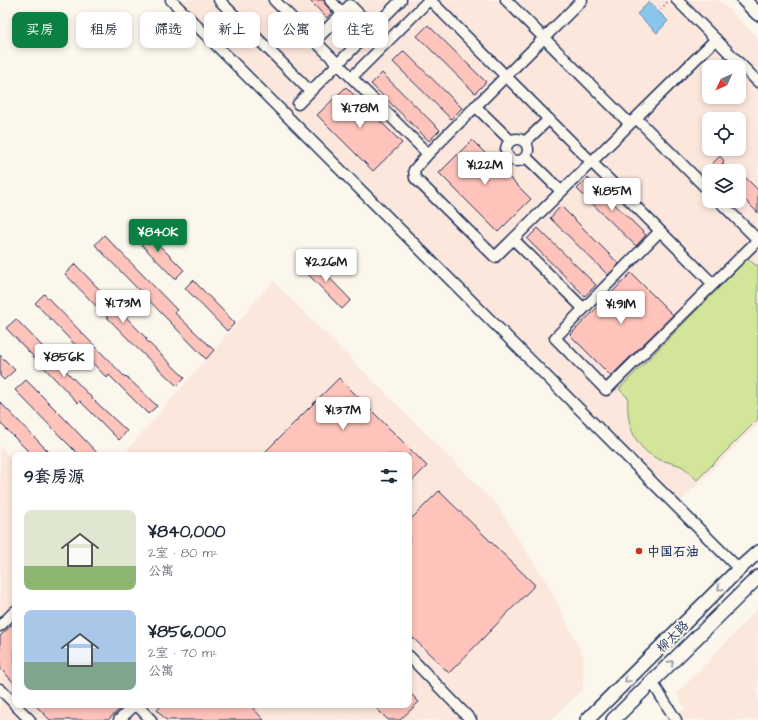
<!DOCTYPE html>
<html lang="zh">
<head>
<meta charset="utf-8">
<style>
	body { margin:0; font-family:"Architects Daughter","LXGW WenKai TC",sans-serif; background:#f2f2f3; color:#1f2937; height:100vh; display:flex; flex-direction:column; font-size:15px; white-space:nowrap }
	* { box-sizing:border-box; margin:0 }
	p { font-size:13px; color:#747a83 }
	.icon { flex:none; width:22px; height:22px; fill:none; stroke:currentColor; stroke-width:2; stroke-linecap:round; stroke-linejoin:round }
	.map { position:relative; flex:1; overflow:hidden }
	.details { position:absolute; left:12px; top:452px; width:400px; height:256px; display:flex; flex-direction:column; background:#fff; border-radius:8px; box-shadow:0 2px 6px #0003 }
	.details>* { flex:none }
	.top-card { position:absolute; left:12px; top:12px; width:400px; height:36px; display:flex; gap:8px }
	.needle { width:26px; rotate:226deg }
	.fabs { position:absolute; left:702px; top:60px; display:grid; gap:8px }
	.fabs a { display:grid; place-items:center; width:44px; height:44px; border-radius:8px; background:#fff; box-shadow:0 2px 6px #0003; font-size:20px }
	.price { position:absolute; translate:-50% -34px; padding:0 9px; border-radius:4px; background:#fff; color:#222; font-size:13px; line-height:26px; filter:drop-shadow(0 1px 2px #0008) }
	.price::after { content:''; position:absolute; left:50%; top:24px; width:12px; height:9px; margin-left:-6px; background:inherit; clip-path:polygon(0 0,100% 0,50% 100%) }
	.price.active { background:#0b8043; color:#fff }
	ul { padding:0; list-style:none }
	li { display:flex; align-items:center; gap:12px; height:100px; padding:0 12px }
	li span { display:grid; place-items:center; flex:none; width:112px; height:80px; border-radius:8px; color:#555 }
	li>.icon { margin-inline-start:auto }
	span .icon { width:48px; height:48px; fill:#fffc; stroke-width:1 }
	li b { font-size:17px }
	h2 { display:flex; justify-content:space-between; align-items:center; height:48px; padding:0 12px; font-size:17px }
	.tag { padding:0 14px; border-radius:8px; background:#fff; box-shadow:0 2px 6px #0003; font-size:14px; line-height:36px }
	.tag.active { background:#0b8043; color:#fff }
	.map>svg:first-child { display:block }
	.built { fill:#fce7dd; fill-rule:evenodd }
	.green { fill:#d3e599; stroke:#778a7c }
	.water { fill:#8ac6ea; stroke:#5e8ab2 }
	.building { fill:#fec3bb; stroke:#1b2f5e }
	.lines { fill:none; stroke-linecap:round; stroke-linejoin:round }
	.minor-casing { stroke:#1b2f5e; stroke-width:13 }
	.major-casing { stroke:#1b2f5e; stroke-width:16 }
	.path { stroke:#1b2f5e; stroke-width:1.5; stroke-dasharray:1 3; stroke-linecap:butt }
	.minor { stroke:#fbf7ec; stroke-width:10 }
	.major { stroke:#fbf7ec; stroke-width:13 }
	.oneway { stroke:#8b93a5 }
	.poi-dot { fill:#c8321e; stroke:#fbf7ec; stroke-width:1.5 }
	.labels { text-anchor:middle; stroke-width:4; stroke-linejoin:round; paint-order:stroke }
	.poi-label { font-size:13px; font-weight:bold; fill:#1b2f5e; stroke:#fbf7ec; text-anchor:start }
	.street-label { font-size:13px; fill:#1b2f5e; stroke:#fbf7ec }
</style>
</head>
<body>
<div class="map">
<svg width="758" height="720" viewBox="0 0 758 720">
	<rect width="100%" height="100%" fill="#fbf7ec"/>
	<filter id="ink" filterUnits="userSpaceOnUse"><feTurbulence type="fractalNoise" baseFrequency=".025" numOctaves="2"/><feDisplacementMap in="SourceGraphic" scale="8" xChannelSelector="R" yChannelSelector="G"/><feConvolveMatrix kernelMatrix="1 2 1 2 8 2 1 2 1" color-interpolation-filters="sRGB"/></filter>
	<g filter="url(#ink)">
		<path class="built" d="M176,0h543l39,38v386l-79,79zM709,67h30v30h-30zM709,119h30v30h-30zM709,171h30v30h-30z
			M273,281l224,224 53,83 34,69 -1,32 -32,31h-551v-274l15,15v244h394v-250h-286z
			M758,608v112h-85l12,-11 -8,-15z"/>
		<path class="green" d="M748,258l7,7h3v154l-61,61c-5,-4 -11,-12 -16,-14 -9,-4 -19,-4 -27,-9 -21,-12 -28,-36 -26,-59l-9,-9z"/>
		<path class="water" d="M649,2l19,19 -11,12 -20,-19z"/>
		<path class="building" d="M309,0h15l1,4 7,8 -5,6z
			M428,25l58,57 -11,11 -58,-57z
			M404,51l58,57 -11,11 -58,-57z
			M382,73l58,57 -11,11 -58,-57z
			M346,87l56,56 -29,28 -56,-56z
			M472,140l59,59 -33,33 -59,-59z
			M720,156l4,5 -2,2 8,8h-15l-5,-5z
			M744,176l14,14v23l-19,-19v-14z
			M588,178l58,57 -10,11 -59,-57z
			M561,206l58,58 -11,11 -58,-57z
			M141,227l43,43 -9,9 -42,-43z
			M538,228l58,57 -11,11 -58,-57z
			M104,235l73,75 -3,2 40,38 -8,9 -111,-114z
			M309,257l42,43 -9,9 -42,-43z
			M75,264l72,75 -1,1 39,38 -8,8 -40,-38 -72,-74z
			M631,273l42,42 -62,61 -41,-41z
			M193,280l42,43 -8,8 -42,-43z
			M44,294l81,83 1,-1 31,30 -9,8 -39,-39 -2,3 -72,-75z
			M16,319l80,83 31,29 -8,9 -39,-39 -2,2 -72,-75z
			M0,355l15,15 -11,10 -4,-4z
			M339,378l88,88 -18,18v-29h-147z
			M26,380l37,37 36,38h-20l-18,-18 -46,-47z
			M0,402l39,40 13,13h-20l-32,-32z
			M439,491l96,94 -86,88 -40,-39v-113z
			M15,622v62l-15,-16v-32z
			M409,692l10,10 -19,18h-12l-15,-15h36z
			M35,705h89l-16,15h-58z
			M162,705h88l14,15h-98l-9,-10z"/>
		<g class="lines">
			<g class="minor-casing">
				<path id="minor" d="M171,0l568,569
					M219,0l91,91
					M274,0l154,154
					M330,0l12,13
					M430,0l283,284
					M506,0l124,124
					M582,0l-154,154 -14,16 1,8 80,79 221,-218
					M677,0l81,82
					M315,41l35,-36 23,23
					M352,77l77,-77
					M298,104l103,-104
					M475,106l36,35
					M636,118l73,73
					M506 150a11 11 0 1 1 22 0a11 11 0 1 1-22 0Z
					M525,142l24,-23
					M526,157l35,34
					M719,201l39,39
					M660,231l-105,107 51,52 152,-150
					M513,239l70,69
					M0,626l15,-15
					M409,656l62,64
					M652,682l24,38
					M0,689l15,15
					M15,705l15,15
					M137,705l14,15
					M119,720l16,-15"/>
			</g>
			<g class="major-casing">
				<path id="major" d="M744,0l14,14
					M587,720l152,-151 19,-17
					M613,720l145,-143"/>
			</g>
			<path class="path" d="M661,9l7,-8"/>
			<use href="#minor" class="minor"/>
			<use href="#major" class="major"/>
		</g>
		<defs><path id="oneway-chevron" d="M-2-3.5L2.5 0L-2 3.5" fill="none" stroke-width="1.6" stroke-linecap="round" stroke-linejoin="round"/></defs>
		<g class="oneway">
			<use href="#oneway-chevron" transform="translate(720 588) rotate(135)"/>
			<use href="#oneway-chevron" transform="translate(671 663) rotate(-44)"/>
			<use href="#oneway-chevron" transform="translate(627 680) rotate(135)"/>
		</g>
	</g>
	<circle class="poi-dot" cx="639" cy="551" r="4"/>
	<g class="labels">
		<g class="poi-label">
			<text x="647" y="556">中国石油</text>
		</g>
		<g class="street-label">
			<text transform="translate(672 636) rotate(-45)" y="5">柳太路</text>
		</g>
	</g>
</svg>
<div class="fabs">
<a><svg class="needle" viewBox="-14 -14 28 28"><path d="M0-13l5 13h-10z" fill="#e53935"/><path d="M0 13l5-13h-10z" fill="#747a83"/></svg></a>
<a><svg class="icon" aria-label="locate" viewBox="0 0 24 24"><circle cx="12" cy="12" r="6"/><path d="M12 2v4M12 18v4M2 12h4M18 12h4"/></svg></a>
<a><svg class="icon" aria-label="layers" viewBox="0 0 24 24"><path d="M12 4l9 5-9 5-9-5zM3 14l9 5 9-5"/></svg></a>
</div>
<b class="price" style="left:360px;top:129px">¥1.78M</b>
<b class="price" style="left:485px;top:186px">¥1.22M</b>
<b class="price" style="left:612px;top:212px">¥1.85M</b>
<b class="price active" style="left:158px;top:253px">¥840K</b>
<b class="price" style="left:326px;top:283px">¥2.26M</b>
<b class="price" style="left:123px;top:324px">¥1.73M</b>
<b class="price" style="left:621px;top:325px">¥1.91M</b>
<b class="price" style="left:64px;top:378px">¥856K</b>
<b class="price" style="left:343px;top:431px">¥1.37M</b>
<div class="top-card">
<a class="tag active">买房</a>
<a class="tag">租房</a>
<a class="tag">筛选</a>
<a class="tag">新上</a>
<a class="tag">公寓</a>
<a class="tag">住宅</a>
</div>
<section class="details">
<h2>9套房源<svg class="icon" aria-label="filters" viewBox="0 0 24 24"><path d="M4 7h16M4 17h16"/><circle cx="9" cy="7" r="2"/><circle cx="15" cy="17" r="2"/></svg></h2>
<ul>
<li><span style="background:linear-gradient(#dfe7d0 70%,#8fb573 0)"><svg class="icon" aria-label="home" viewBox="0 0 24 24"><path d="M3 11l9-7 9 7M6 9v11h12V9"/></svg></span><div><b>¥840,000</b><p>2室 · 80 m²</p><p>公寓</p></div></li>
<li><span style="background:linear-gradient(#a9c7e8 65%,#7fa58c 0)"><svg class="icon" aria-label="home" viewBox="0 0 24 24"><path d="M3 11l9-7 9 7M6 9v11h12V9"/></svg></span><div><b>¥856,000</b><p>2室 · 70 m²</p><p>公寓</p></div></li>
</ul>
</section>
</div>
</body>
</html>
